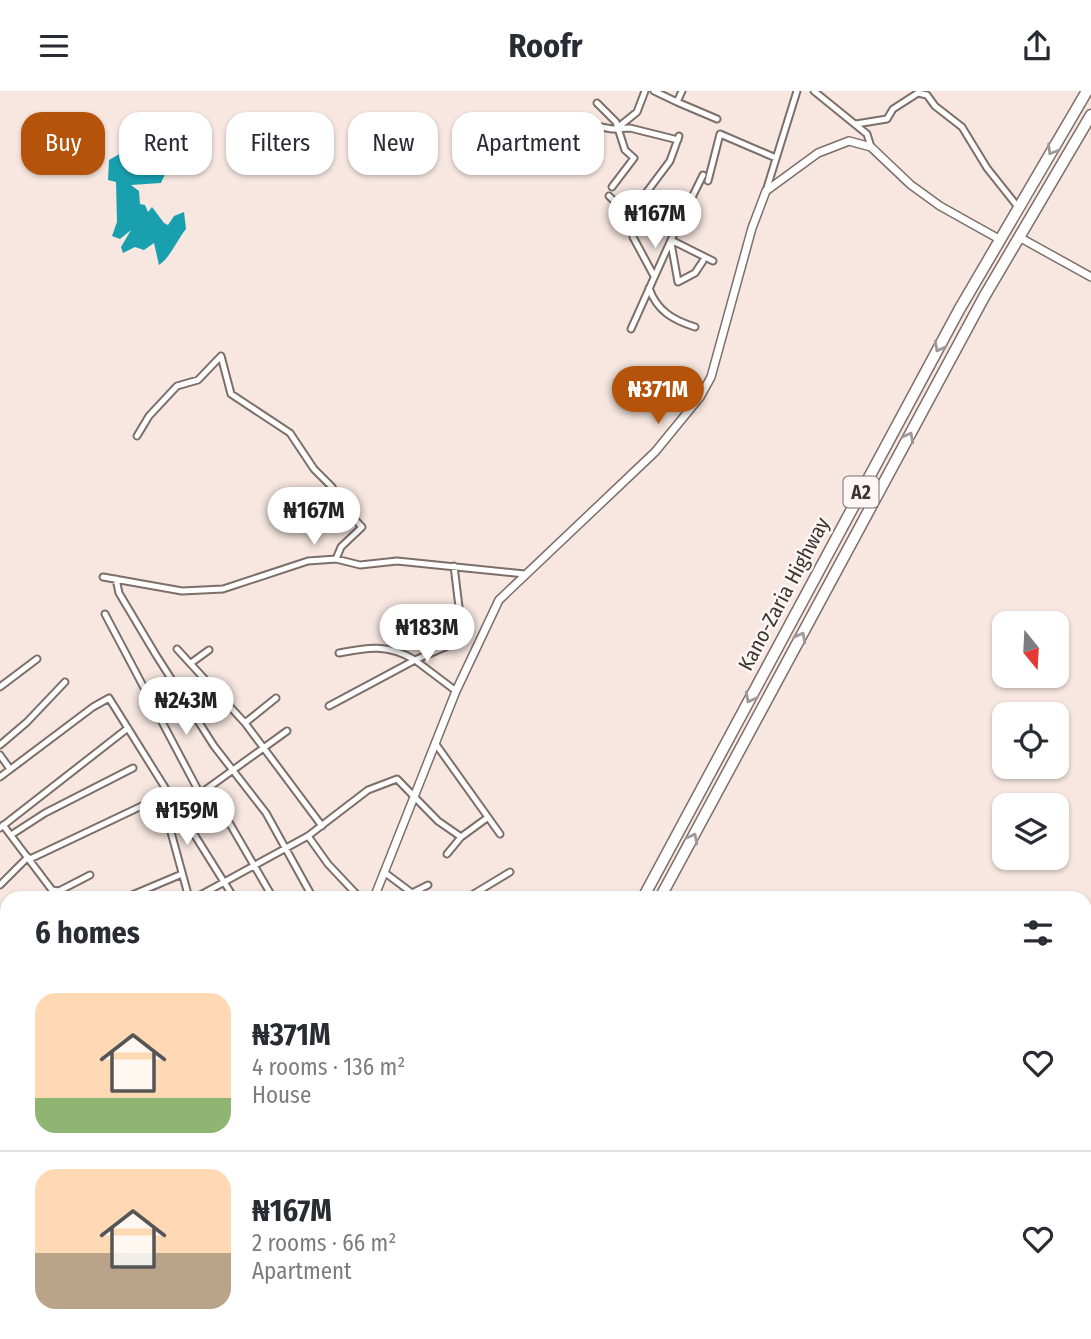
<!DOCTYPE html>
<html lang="en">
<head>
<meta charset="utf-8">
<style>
	body { margin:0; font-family:"Fira Sans Condensed",sans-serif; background:#f2f2f3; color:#2b2b33; height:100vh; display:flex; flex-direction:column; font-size:26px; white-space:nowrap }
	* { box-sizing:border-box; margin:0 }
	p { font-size:23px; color:#7c7c81 }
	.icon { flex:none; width:38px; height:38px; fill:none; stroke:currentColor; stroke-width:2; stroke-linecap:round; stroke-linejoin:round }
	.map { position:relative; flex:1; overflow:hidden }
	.side { position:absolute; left:0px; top:800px; width:1092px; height:450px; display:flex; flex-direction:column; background:#fff; border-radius:21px 21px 0 0; box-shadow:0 2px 5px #0004 }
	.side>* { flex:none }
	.top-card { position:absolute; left:21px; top:21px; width:700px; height:63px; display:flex; gap:14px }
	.needle { width:46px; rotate:162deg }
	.fabs { position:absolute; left:992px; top:520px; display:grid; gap:14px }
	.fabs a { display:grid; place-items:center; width:77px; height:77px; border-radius:14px; background:#fff; box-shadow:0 2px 5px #0004; font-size:35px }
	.price { position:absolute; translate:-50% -60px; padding:0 16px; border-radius:24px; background:#fff; color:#222; font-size:23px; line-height:46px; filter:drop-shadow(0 2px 4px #0008) }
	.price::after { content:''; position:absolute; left:50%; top:42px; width:21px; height:16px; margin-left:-10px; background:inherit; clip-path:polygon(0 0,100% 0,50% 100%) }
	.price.current { background:#b45309; color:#fff }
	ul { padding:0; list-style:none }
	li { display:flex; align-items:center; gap:21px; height:175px; padding:0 35px }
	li+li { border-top:2px solid #e1e1e2 }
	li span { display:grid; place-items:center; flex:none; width:196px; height:140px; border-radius:21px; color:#555 }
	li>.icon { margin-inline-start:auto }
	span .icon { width:84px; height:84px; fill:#fffc; stroke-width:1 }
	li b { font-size:30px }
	h2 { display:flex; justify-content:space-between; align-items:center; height:84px; padding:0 35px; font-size:30px }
	.tag { padding:0 24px; border-radius:21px; background:#fff; box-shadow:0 2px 5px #0004; font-size:24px; line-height:63px }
	.tag.current { background:#b45309; color:#fff }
	header { display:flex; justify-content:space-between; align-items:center; height:91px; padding:0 35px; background:#fff; font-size:32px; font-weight:700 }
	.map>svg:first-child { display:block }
	.water { fill:#19a0af }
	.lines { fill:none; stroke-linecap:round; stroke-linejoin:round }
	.street-casing { stroke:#7c6e68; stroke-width:9 }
	.secondary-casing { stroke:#7c6e68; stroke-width:10 }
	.highway-casing { stroke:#7c6e68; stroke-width:13 }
	.street { stroke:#fff; stroke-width:5 }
	.secondary { stroke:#fff; stroke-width:7 }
	.highway { stroke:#fff; stroke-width:10 }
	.oneway { stroke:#9d9a98 }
	.labels { text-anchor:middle; stroke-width:5; stroke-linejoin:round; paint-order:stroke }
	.shield { fill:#fdf6f4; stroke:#756f6c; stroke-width:2 }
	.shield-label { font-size:19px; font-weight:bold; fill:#3b3532 }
	.street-label { font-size:21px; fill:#3b3532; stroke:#fdf6f4 }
</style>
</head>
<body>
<header><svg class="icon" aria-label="menu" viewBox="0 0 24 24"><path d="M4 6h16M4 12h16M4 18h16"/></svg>Roofr<svg class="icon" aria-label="share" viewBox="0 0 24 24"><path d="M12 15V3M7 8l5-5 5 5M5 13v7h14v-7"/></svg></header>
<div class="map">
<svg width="1091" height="1248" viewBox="0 0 1091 1248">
	<rect width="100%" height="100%" fill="#f7e7e0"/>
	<path class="water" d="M123,61l5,20 9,-7 -1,-11 20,4 10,14 -5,11 -30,2 8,6 1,13 5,1 3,7 4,-5 12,16 4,2 6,-9 10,-4 2,17c-9,11 -16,29 -27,36l-5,-22 -10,7 -9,-3 -12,6 -2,-6 10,-17 -11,9 -8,-3 5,-14 -1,-40 -8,-2 1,-20z"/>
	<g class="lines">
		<g class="street-casing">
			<path id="street" d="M654,0l23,11
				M682,0l-5,11 40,17
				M814,0l53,43 4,13
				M597,12l19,19 9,28 9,8 -22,29
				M564,29l48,9 18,-1 48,12
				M856,33l31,-5 6,-10 25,-16 9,2 8,11 27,21 25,41 31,39
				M616,38l21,-17 8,-21
				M703,84l-32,65 42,21
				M708,90l12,-47 56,24
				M766,100l31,-100
				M609,105l21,20
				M625,130l45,-60 9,-25
				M633,146l21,39
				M671,152l7,39 17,-9 8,-12
				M649,197c8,23 24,32 46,39
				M631,238l40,-89
				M137,345l12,-20 28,-30 21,-6 23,-24 10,38 59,39 24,36 18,18 11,20 19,20 -21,20 -5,12
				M454,475l6,49 -6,28 -39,17 41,31
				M103,486l79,14 41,-2 85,-28 28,-2 24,6 37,-4 128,13
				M116,488l3,14 37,62 58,91 52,67 47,85
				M105,523l93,176 32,34 43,74
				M177,558l68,74 77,103
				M191,572l18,-13
				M0,596l37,-28
				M329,615l86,-46c-27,-16 -46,-13 -76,-7
				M245,632l31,-25
				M435,652l65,91
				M0,654l27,-23 38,-40
				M0,664l10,14
				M0,686l93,-70 16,-9 125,200
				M163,712l26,95
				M179,718l108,-78
				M3,734l49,65v8
				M0,737l128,-100
				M11,744l34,-22 88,-45
				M308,745l20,28 32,34
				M447,763l14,-17
				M30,768l137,-65
				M384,781l28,21 16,-8
				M0,794l28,-28
				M52,799l7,1 31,-16
				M125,807l57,-24
				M195,807l113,-62 60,-46 29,-11 41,42 23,16 26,-19
				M467,807l43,-26
				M1085,837h6
				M0,904l7,-1
				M1085,934l6,-5
				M0,958l7,-1
				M1085,1189l6,9
				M0,1225l7,2
				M62,1242l12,6
				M256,1242l10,6
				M444,1242l3,6
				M317,1248l3,-6
				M1037,1248l16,-5 38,3"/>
		</g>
		<g class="secondary-casing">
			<path id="secondary" d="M1019,146l72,40
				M374,807l82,-207 43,-91 156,-148 45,-55 11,-20 41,-149 14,-37 52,-38 31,-12 22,6 40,38 29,21 59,33
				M364,1242l6,6"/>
		</g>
		<g class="highway-casing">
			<path id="highway" d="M643,807l316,-588 128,-219
				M660,807l324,-601 107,-182
				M401,1248l4,-6
				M423,1248l3,-6"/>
		</g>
		<use href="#street" class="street"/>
		<use href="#secondary" class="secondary"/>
		<use href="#highway" class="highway"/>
	</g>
	<defs><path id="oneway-chevron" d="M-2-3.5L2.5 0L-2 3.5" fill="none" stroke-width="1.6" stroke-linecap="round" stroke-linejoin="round" transform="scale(1.75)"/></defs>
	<g class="oneway">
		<use href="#oneway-chevron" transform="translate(1052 59) rotate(121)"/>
		<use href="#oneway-chevron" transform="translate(939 256) rotate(118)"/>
		<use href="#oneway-chevron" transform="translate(909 346) rotate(-62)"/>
		<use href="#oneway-chevron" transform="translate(801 546) rotate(-62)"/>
		<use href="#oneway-chevron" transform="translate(750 607) rotate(118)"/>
		<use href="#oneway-chevron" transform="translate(693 747) rotate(-62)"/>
	</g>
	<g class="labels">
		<rect class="shield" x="843.5" y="385.5" width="35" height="31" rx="5"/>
		<g class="shield-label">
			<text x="861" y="408">A2</text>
		</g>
		<g class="street-label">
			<text transform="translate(784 503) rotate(-62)" y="7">Kano-Zaria Highway</text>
		</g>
	</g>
</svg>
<div class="fabs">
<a><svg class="needle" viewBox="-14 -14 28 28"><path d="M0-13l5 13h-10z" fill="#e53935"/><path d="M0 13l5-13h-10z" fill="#7c7c81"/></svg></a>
<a><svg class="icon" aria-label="locate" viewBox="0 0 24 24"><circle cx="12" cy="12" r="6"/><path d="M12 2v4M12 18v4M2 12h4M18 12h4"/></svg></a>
<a><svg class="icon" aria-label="layers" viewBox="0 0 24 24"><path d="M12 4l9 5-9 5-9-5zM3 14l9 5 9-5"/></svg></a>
</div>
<b class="price" style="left:655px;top:159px">₦167M</b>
<b class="price current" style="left:658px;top:335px">₦371M</b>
<b class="price" style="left:314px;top:456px">₦167M</b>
<b class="price" style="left:427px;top:573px">₦183M</b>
<b class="price" style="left:186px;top:646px">₦243M</b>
<b class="price" style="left:187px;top:756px">₦159M</b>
<div class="top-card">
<a class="tag current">Buy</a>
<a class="tag">Rent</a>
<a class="tag">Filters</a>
<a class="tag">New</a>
<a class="tag">Apartment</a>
</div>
<section class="side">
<h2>6 homes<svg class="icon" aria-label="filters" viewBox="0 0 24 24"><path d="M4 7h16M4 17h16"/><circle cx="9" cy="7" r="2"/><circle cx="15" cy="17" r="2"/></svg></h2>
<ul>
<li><span style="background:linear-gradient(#ffd9b3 75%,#8fb573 0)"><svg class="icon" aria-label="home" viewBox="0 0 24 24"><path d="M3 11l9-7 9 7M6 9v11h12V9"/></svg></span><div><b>₦371M</b><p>4 rooms · 136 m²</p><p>House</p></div><svg class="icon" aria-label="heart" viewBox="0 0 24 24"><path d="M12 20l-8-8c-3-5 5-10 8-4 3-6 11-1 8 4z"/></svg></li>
<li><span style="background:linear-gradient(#ffd9b3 60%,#b9a48a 0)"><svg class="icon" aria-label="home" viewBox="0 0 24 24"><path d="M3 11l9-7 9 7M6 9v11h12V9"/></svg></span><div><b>₦167M</b><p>2 rooms · 66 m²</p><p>Apartment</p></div><svg class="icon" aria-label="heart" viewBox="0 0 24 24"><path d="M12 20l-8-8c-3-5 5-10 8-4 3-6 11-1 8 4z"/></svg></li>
</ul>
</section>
</div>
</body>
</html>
